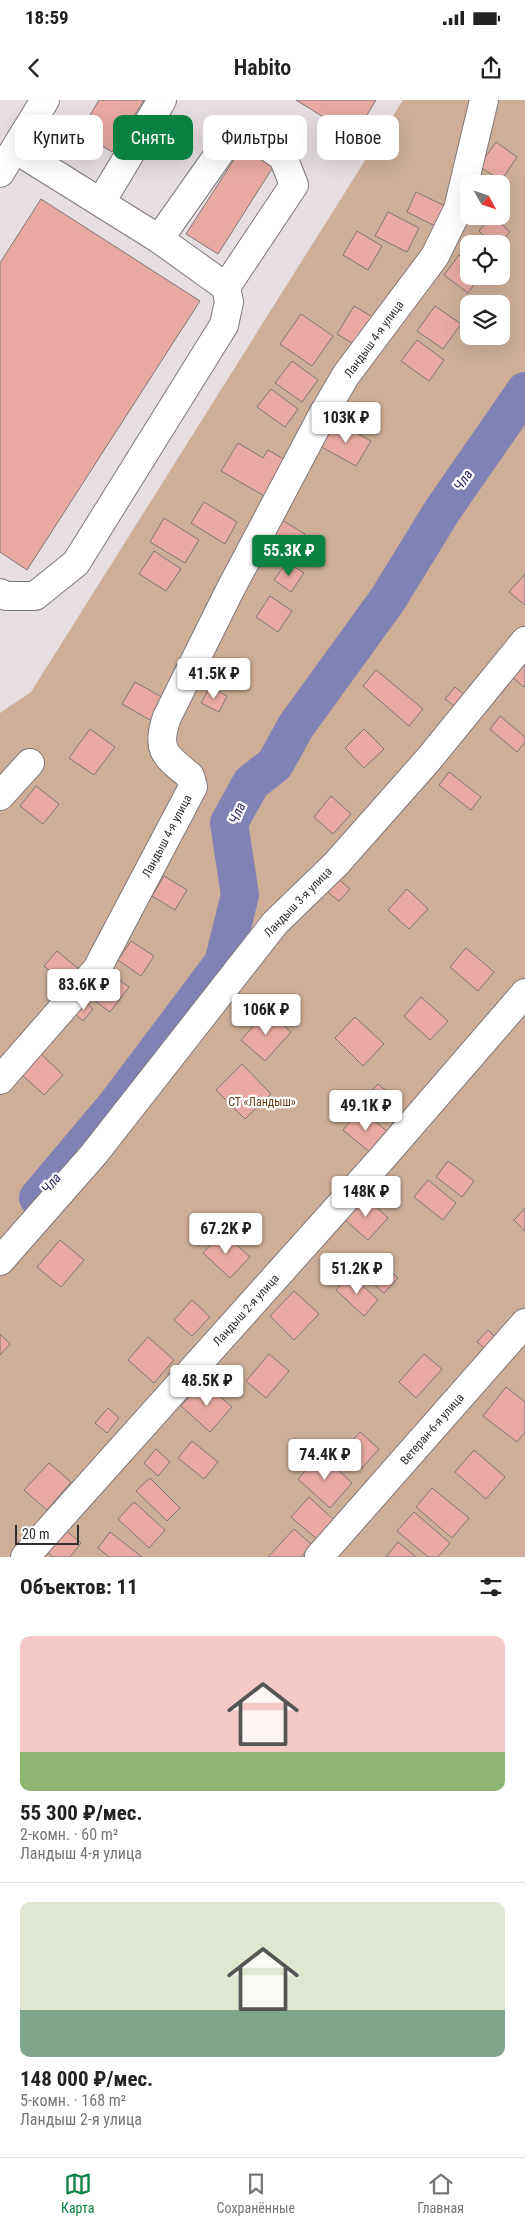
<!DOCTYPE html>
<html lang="ru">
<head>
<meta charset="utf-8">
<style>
	body { margin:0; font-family:"Roboto Condensed",sans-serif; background:#f6f6f6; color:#222; height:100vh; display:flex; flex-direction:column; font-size:19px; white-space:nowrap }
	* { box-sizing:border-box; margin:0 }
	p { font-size:16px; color:#767676 }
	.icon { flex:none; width:28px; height:28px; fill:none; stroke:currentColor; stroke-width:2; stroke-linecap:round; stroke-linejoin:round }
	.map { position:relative; height:1457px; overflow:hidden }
	.panel { display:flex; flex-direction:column; background:#fff; flex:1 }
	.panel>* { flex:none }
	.banner { position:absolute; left:15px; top:15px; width:495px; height:45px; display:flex; gap:10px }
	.needle { width:32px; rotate:130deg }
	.fabs { position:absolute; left:460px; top:75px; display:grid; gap:10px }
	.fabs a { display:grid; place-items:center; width:50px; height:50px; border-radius:10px; background:#fff; box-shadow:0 5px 20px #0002; font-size:25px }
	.scale { position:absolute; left:15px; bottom:12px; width:64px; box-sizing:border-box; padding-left:5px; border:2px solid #332f31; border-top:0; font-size:14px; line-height:18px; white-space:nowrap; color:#332f31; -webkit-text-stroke:4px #fff; paint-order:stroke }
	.price { position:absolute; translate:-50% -42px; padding:0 11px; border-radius:5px; background:#fff; color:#222; font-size:16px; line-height:32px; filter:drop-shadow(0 1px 2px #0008) }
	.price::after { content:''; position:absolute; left:50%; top:30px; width:15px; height:11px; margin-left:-8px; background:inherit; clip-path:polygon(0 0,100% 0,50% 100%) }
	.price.active { background:#0b8043; color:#fff }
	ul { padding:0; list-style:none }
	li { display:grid; align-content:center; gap:10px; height:265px; padding:0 20px }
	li+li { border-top:1px solid #e0e0e0 }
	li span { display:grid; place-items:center; height:155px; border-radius:10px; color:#555 }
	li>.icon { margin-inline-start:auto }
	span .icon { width:90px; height:90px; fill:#fffc; stroke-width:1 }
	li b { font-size:21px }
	h2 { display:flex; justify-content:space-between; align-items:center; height:60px; padding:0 20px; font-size:21px }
	.chip { padding:0 18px; border-radius:10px; background:#fff; box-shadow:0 5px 20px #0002; font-size:18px; line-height:45px }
	.chip.active { background:#0b8043; color:#fff }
	.status { display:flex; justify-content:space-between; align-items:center; height:35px; padding:0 25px; background:#fff; direction:ltr }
	.status svg { height:14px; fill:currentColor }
	header { display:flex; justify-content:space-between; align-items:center; height:65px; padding:0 20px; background:#fff; font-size:22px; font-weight:600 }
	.tabs { display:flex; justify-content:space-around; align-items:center; height:70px; border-top:1px solid #e0e0e0; background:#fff; font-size:14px; color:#767676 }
	.tabs a { display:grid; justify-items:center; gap:2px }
	.tabs .active { color:#0b8043 }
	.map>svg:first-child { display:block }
	.green { fill:#ceae97; fill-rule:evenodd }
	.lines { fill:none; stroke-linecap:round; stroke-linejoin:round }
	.river { stroke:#8081b4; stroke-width:38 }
	.building { fill:#e8a9a3; stroke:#7f7776 }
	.minor-casing { stroke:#7f777b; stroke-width:30 }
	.minor { stroke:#fff; stroke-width:28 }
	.labels { text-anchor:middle; stroke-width:4.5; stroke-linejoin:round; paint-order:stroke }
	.street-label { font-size:12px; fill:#332f31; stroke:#fff }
	.park-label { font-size:12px; fill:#6c3d13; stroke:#fff }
	.water-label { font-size:14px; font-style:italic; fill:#2d2766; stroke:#fff }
</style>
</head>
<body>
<div class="status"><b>18:59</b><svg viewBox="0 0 49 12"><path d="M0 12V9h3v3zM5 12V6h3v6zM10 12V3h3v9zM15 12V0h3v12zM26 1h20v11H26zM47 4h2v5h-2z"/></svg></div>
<header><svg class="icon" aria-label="back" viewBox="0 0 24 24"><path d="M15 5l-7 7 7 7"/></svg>Habito<svg class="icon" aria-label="share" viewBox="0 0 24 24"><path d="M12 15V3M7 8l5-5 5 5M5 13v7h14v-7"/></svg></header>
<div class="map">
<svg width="525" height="1457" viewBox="0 0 525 1457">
	<rect width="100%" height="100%" fill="#e6dee1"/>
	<path class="green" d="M403,0h122v1457h-525v-844l31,-21zM469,84h32v32h-32zM469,144h32v32h-32zM469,204h32v32h-32z"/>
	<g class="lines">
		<path class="river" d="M38,1098l79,-94 106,-141 17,-68 -11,-72 22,-40 24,-19 21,-38 92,-127 54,-88 83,-120"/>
	</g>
	<path class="building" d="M99,0h45l-32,52 -32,-20z
		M296,0h80l-22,36z
		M496,42l21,15 -16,24 -22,-15z
		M244,44l31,20 -57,90 -32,-20z
		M416,92l31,15 -10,20 -30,-15z
		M41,99l159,102 -173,269 -27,-18v-289z
		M388,112l31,16 -12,24 -32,-16z
		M492,116l18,16 -11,12h-7l-13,-13z
		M357,131l25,15 -14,24 -25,-15z
		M459,155l10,7v14h11l-12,17 -24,-18z
		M354,206l22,13 -17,28 -22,-13z
		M435,206l26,18 -18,25 -26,-18z
		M301,214l32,22 -21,30 -32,-22z
		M417,240l27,20 -15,21 -28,-20z
		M292,261l26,19 -16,22 -27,-19z
		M271,289l27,20 -13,18 -28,-20z
		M335,321l36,20 -15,25 -36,-20z
		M238,343l25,15 5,-8 19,11 -21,36 -45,-26z
		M204,402l33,20 -12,22 -34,-21z
		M164,418l35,22 -14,23 -35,-21z
		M280,419l25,15 -12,21 -26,-14z
		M154,451l27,18 -15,22 -27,-17z
		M287,462l17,11 -13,19 -17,-12z
		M525,474v31l-16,-13z
		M270,496l22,15 -14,21 -22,-15z
		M525,564v22l-1,1 -11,-9z
		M376,570l47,39 -14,17 -46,-40z
		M135,582l30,17 -13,22 -30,-17z
		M210,587l17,9 -8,16 -18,-9z
		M455,587l10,8 -9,12 -11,-8z
		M500,616l25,21v5l-8,10 -27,-23z
		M90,629l25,18 -21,28 -25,-17z
		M364,629l20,20 -20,19 -19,-20z
		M449,672l32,25 -10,13 -32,-25z
		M36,686l23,18 -16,20 -23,-18z
		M331,696l20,18 -18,20 -19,-17z
		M164,776l23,14 -12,20 -23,-14z
		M335,776l15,13 -11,12 -15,-12z
		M407,789l21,20 -19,20 -21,-19z
		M131,841l23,15 -13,20 -23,-16z
		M466,848l28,24 -16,19 -28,-24z
		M57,851l23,19 -12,15 -24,-19z
		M106,870l23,17 -19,25 -23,-17z
		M421,897l27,24 -18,19 -26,-24z
		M84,901l9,8 -10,12 -9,-8z
		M267,911l24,21 -26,29 -24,-21z
		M355,917l29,27 -21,22 -28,-28z
		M40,953l23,22 -19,20 -23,-21z
		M242,964l29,30 -26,25 -29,-29z
		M378,984l17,14 -12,14 -17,-15z
		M360,1009l29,24 -17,21 -29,-24z
		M448,1061l26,20 -12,16 -26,-20z
		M428,1080l28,23 -13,17 -29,-23z
		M364,1096l24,22 -20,22 -25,-22z
		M525,1108v23l-11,-11z
		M222,1132l28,25 -20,21 -27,-25z
		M60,1140l24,20 -23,27 -24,-20z
		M369,1153l29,25 -14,15 -28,-25z
		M350,1174l28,26 -14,16 -28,-26z
		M294,1191l25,23 -25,26 -24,-24z
		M192,1200l18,17 -18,19 -18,-16z
		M488,1230l11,11 -10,11 -12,-10z
		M0,1234l10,10 -10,11z
		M148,1237l26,23 -20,23 -26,-23z
		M269,1254l20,17 -23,27 -20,-17z
		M424,1254l18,15 -26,29 -17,-16z
		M203,1282l29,25 -22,25 -29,-26z
		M506,1287l19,15v30l-8,10 -34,-26z
		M108,1308l11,10 -12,15 -12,-10z
		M360,1332l19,17 -17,19 -19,-17z
		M192,1341l26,21 -14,17 -26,-21z
		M156,1349l14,13 -12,14 -14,-13z
		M474,1350l31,27 -19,22 -31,-27z
		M321,1354l31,29 -22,25 -32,-29z
		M49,1363l22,19 -24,28 -23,-20z
		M150,1378l30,30 -13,13 -31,-30z
		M432,1388l37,30 -17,20 -36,-31z
		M309,1397l26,24 -17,19 -27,-23z
		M134,1402l31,28 -16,18 -31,-29z
		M414,1412l36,31 -12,14h-10l-31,-26z
		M64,1429l17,14 -11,14h-17l-7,-6z
		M294,1429l18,16 -11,12h-33z
		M110,1432l32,25h-33l-11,-9z
		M398,1442l18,15h-30z"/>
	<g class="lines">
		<g class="minor-casing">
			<path id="minor" d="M0,73l45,-73
				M101,102l61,-102
				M159,139l74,-105 22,4 28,19 11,28 -68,102
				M0,493l6,3h29l41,-33 148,-238 5,-23 -3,-15 -67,-48 -144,-90
				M0,696l30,-33
				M0,980l97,-111 96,-182 -3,-11c-24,-20 -35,-25 -23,-59l62,-125 93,-176 24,-41 89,-119 23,-47 26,-109
				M0,1161l94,-107 181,-231 61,-59 92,-104 97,-119
				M25,1457l359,-401 141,-163
				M319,1457l206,-234"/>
		</g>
		<use href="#minor" class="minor"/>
	</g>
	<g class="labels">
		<g class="street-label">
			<text transform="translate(374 239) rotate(-54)" y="4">Ландыш 4-я улица</text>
			<text transform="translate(167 736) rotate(-62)" y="4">Ландыш 4-я улица</text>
			<text transform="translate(298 802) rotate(-46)" y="4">Ландыш 3-я улица</text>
			<text transform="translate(246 1210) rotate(-48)" y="4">Ландыш 2-я улица</text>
			<text transform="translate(432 1329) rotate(-49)" y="4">Ветеран-6-я улица</text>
		</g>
		<g class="park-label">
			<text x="262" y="1006">СТ «Ландыш»</text>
		</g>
		<g class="water-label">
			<text transform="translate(463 380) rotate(-55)" y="5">Чла</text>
			<text transform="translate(237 713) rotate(-67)" y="5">Чла</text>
			<text transform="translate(51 1083) rotate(-50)" y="5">Чла</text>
		</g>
	</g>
</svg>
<div class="fabs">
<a><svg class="needle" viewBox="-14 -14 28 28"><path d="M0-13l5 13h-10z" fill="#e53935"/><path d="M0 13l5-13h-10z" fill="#767676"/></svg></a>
<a><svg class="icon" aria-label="locate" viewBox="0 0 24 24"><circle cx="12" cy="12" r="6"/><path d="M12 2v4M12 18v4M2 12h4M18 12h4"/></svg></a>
<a><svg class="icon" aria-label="layers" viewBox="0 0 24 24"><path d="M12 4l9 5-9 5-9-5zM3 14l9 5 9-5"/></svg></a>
</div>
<div class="scale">20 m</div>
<b class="price" style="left:346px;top:344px">103K ₽</b>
<b class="price active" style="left:289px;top:477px">55.3K ₽</b>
<b class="price" style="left:214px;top:600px">41.5K ₽</b>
<b class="price" style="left:84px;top:911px">83.6K ₽</b>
<b class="price" style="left:266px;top:936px">106K ₽</b>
<b class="price" style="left:366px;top:1032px">49.1K ₽</b>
<b class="price" style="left:366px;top:1118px">148K ₽</b>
<b class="price" style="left:226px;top:1155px">67.2K ₽</b>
<b class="price" style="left:357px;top:1195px">51.2K ₽</b>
<b class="price" style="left:207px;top:1307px">48.5K ₽</b>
<b class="price" style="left:325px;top:1381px">74.4K ₽</b>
<div class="banner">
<a class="chip">Купить</a>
<a class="chip active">Снять</a>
<a class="chip">Фильтры</a>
<a class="chip">Новое</a>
</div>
</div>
<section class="panel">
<h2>Объектов: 11<svg class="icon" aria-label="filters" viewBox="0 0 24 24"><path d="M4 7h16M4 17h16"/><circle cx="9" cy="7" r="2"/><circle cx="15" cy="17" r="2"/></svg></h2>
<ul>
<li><span style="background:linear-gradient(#f6c9c9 75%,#8fb573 0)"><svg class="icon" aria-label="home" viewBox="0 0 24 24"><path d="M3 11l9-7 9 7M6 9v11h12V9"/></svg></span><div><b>55 300 ₽/мес.</b><p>2-комн. · 60 m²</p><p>Ландыш 4-я улица</p></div></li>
<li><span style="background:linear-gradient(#dfe7d0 70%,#7fa58c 0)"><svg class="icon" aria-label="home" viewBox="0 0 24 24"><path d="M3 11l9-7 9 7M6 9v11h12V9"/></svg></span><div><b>148 000 ₽/мес.</b><p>5-комн. · 168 m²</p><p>Ландыш 2-я улица</p></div></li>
</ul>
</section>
<nav class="tabs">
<a class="active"><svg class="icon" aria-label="map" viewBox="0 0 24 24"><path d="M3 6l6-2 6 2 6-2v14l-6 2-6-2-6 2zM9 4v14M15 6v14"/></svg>Карта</a>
<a><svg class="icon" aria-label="saved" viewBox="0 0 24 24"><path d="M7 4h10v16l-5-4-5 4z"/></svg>Сохранённые</a>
<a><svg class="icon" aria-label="home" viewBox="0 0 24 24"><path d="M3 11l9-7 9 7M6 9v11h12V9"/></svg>Главная</a>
</nav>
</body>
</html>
